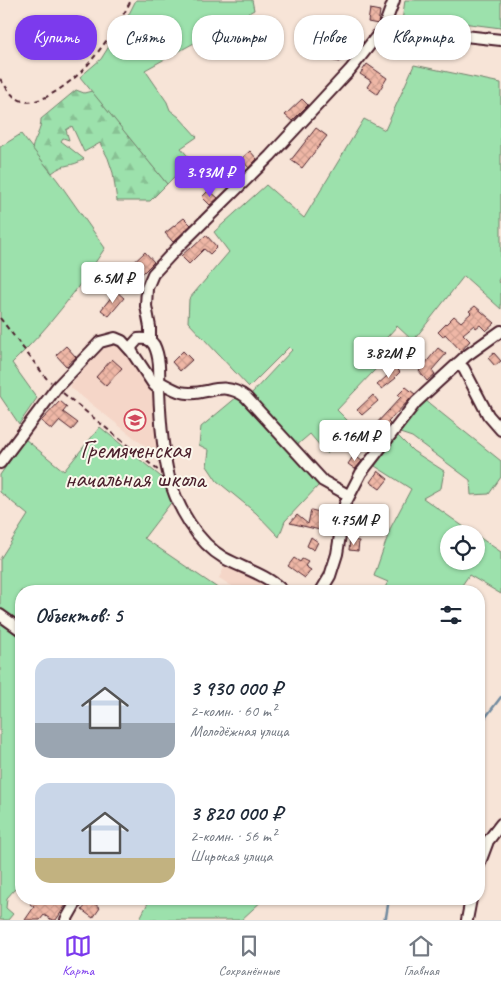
<!DOCTYPE html>
<html lang="ru">
<head>
<meta charset="utf-8">
<style>
	body { margin:0; font-family:Caveat,sans-serif; background:#f2f2f3; color:#1f2937; height:100vh; display:flex; flex-direction:column; font-size:19px; white-space:nowrap }
	* { box-sizing:border-box; margin:0 }
	p { font-size:16px; color:#747a83 }
	.icon { flex:none; width:28px; height:28px; fill:none; stroke:currentColor; stroke-width:2; stroke-linecap:round; stroke-linejoin:round }
	.map { position:relative; flex:1; overflow:hidden }
	.side { position:absolute; left:15px; top:585px; width:470px; height:320px; display:flex; flex-direction:column; background:#fff; border-radius:20px; box-shadow:0 1px 4px #0004 }
	.side>* { flex:none }
	.guide { position:absolute; left:15px; top:15px; width:471px; height:45px; display:flex; gap:10px }
	.fabs { position:absolute; left:440px; top:525px; display:grid; gap:10px }
	.fabs a { display:grid; place-items:center; width:45px; height:45px; border-radius:50%; background:#fff; box-shadow:0 1px 4px #0004; font-size:25px }
	.price { position:absolute; translate:-50% -42px; padding:0 11px; border-radius:5px; background:#fff; color:#222; font-size:16px; line-height:32px; filter:drop-shadow(0 1px 2px #0008) }
	.price::after { content:''; position:absolute; left:50%; top:30px; width:15px; height:11px; margin-left:-8px; background:inherit; clip-path:polygon(0 0,100% 0,50% 100%) }
	.price.current { background:#7c3aed; color:#fff }
	ul { padding:0; list-style:none }
	li { display:flex; align-items:center; gap:15px; height:125px; padding:0 20px }
	li span { display:grid; place-items:center; flex:none; width:140px; height:100px; border-radius:15px; color:#555 }
	li>.icon { margin-inline-start:auto }
	span .icon { width:60px; height:60px; fill:#fffc; stroke-width:1 }
	li b { font-size:21px }
	h2 { display:flex; justify-content:space-between; align-items:center; height:60px; padding:0 20px; font-size:21px }
	.tag { padding:0 18px; border-radius:20px; background:#fff; box-shadow:0 1px 4px #0004; font-size:18px; line-height:45px }
	.tag.current { background:#7c3aed; color:#fff }
	.dock { display:flex; justify-content:space-around; align-items:center; height:70px; border-top:1px solid #e0e1e3; background:#fff; font-size:14px; color:#747a83 }
	.dock a { display:grid; justify-items:center; gap:2px }
	.dock .current { color:#7c3aed }
	.map>svg:first-child { display:block }
	.built { fill:#f5d6c8 }
	.forest { fill:url(#forest-firs); stroke:#73806c }
	.green { fill:#9ce1ac; stroke:#73806c }
	.lines { fill:none; stroke-linecap:round; stroke-linejoin:round }
	.stream { stroke:#718a9f; stroke-width:2.5 }
	.building { fill:url(#building-cross-hatch); stroke:#4a1f2b }
	.minor-casing { stroke:#4a1f2b; stroke-width:14 }
	.path { stroke:#4a1f2b; stroke-width:2; stroke-dasharray:5 4; stroke-linecap:butt }
	.minor { stroke:#fbf7ec; stroke-width:10 }
	.labels { text-anchor:middle; stroke-width:4; stroke-linejoin:round; paint-order:stroke }
	.poi-label { font-size:25px; fill:#4a1f2b; stroke:#fbf7ec }
</style>
</head>
<body>
<div class="map">
<svg width="501" height="920" viewBox="0 0 501 920">
	<defs>
		<pattern id="forest-firs" width="22" height="20" patternUnits="userSpaceOnUse" patternTransform="scale(1.25)"><rect width="22" height="20" fill="#9ce1ac"/><path d="M5 1l3.5 6h-7zM16 11l3.5 6h-7z" fill="#88c194"/></pattern>
		<pattern id="building-cross-hatch" width="8" height="8" patternUnits="userSpaceOnUse" patternTransform="scale(1.25)"><rect width="8" height="8" fill="#efb7a6"/><path d="M0 0l8 8M0 8l8-8" fill="none" stroke="#ce9d8f"/></pattern>
	</defs>
	<rect width="100%" height="100%" fill="#f7e4d7"/>
	<filter id="ink" filterUnits="userSpaceOnUse"><feTurbulence type="fractalNoise" baseFrequency=".02" numOctaves="2"/><feDisplacementMap in="SourceGraphic" scale="10" xChannelSelector="R" yChannelSelector="G"/><feConvolveMatrix kernelMatrix="1 2 1 2 8 2 1 2 1" color-interpolation-filters="sRGB"/></filter>
	<g filter="url(#ink)">
		<path class="built" d="M107,343l14,4 14,14 20,26 7,57 -7,10 -84,-66 -1,-3z
			M228,560l55,31h-43l-21,-13z"/>
		<path class="forest" d="M76,90l8,3 8,-2 75,93 -17,17h-33l-4,-28 -5,-15 -8,-15 -16,9 -12,-26 -6,4 3,10 -6,-2 -2,3 23,18c-13,9 -19,3 -32,14l-20,-24c3,-13 9,-17 9,-30z"/>
		<path class="green" d="M136,0h116l2,10 -109,60 22,32 3,8 9,7 18,20 -16,11 10,12 -24,24 -87,-107 21,-18 26,-41z
			M405,0h96v28l-47,-6 -3,5 -49,-6z
			M414,65l87,18v192l-3,6 3,3v25l-37,-33 -51,65 -16,-15 -16,18 9,10 -53,56 16,16 -26,28 -17,-20 -14,12 -45,-52 41,-44 -3,-3 -40,40 -61,-65 1,-23 40,-47 -15,-20 52,-47 38,33 60,-99 21,11z
			M21,134l37,47 47,67c-28,42 -56,80 -93,115l25,35 -18,26 -19,-28v-249z
			M237,397l82,88 -34,36 -6,16 -23,-24 -39,-32 -10,-15 2,-16 -10,-5 2,-18z
			M425,400l76,61v16l-12,17 -18,1 -1,-15 -58,-43 -12,-4z
			M100,427l60,49 9,11 4,13 -29,38 78,53h-201v291l-14,16 -1,10 7,6 -5,6h-8v-361l28,-44 -28,-23v-17l25,-36 39,32z
			M398,436l15,15 31,20 -3,17 -18,10 51,36h-25v27h27v-26l25,17v42l-32,-19 -11,16h-48l-5,-3 -3,3h-19l5,-9 -14,-6 17,-49 20,-38 -36,-23z
			M150,899h114l-23,21h-102z"/>
		<g class="lines">
			<path class="stream" d="M479,729l6,-11 16,-21
				M383,920l3,-3 3,-18"/>
		</g>
		<path class="building" d="M370,9l10,2 -2,13 -10,-2z
			M347,34l16,7 -1,3 -7,8 -12,-6 -3,16 -10,-2 4,-24 11,2z
			M367,64l20,14 -10,16 -10,-7 4,-6 -11,-7z
			M302,99l6,6 -16,16 -7,-6z
			M316,128l11,8 -25,32 -11,-8z
			M250,151l7,8 -8,9 -8,-9z
			M209,190l9,8 -8,7 -8,-8z
			M184,218l7,7 -18,17 -8,-9z
			M206,235l11,12 -7,7 -6,-5 -15,15 -8,-8 10,-9 1,1z
			M145,252l9,10 -17,17 -10,-10z
			M116,291l8,7 -15,18 -8,-6z
			M475,306l20,17 -9,8 -6,-6 -4,3 -2,-3 -11,9 7,7 -9,10 -16,-17 -2,3 -5,-5 16,-16 7,6 10,-9 -2,-2z
			M66,346l10,11 -10,9 -10,-11z
			M438,348l8,6 -14,16 3,4 -8,7 -8,-10z
			M183,351l9,9 -12,11 -8,-9z
			M494,353l7,8 -6,5 -7,-8z
			M112,359l10,9 -16,18 -10,-9z
			M396,368l4,4 -5,5 1,1 -14,11 -5,-4z
			M406,387l9,7 -27,28 2,2 -15,20 -7,-5 8,-11 -2,-2 27,-29 -3,-2z
			M373,395l5,6 -16,14 -5,-5z
			M60,401l7,6 -4,5 15,11 -6,7 -12,-9 -8,9 -11,-9z
			M354,455l8,6 -7,8 -7,-5z
			M378,471l10,8 -8,10 -10,-7z
			M311,510l13,3 -4,17 -30,-7 7,-8 11,9z
			M311,537l7,5 -4,8 -7,-4z
			M350,540l9,1 -1,10 -9,-1z
			M294,558l6,4 2,-3 6,3 -3,4 6,4 -6,8 -17,-12z
			M35,899h29l4,3 -12,18h-4l-8,-5 -4,5h-15l9,-13 -4,-3z
			M90,900l10,8 -7,10 -11,-8z"/>
		<g class="lines">
			<g class="minor-casing">
				<path id="minor" d="M384,27l117,13
					M150,340v-13l-4,-21 1,-18 6,-14 25,-27 92,-91 80,-86 34,-43 10,-27
					M458,363l6,6 24,46 13,15
					M160,382c6,3 14,8 21,10 24,6 40,-14 65,5l77,84 25,14
					M159,389l-5,-4 -22,-33 -1,-5 7,-8c7,-1 12,0 16,6 7,14 5,31 5,45 1,25 4,63 10,87 8,30 28,65 55,81 20,11 42,16 59,33
					M0,463l57,-76 43,-45 15,-4 7,3 10,11
					M321,591l9,-15 7,-22 8,-50 16,-31 55,-71 50,-46 35,-25
					M0,615l21,15
					M479,865l9,-24 13,-17
					M66,920l12,-21
					M467,920l4,-21"/>
			</g>
			<path class="path" d="M0,79c5,6 11,17 18,20 20,13 61,-23 73,-38 15,-19 30,-40 40,-61
				M0,318l47,61 4,3
				M63,393l96,78"/>
			<use href="#minor" class="minor"/>
		</g>
	</g>
	<defs>
		<g id="school-ring" transform="scale(1.125)"><circle r="9.5" fill="#fbf7ec" stroke="#d1495b" stroke-width="1.5"/><path d="M0-5L7-2L0 1L-7-2ZM-4 1L0 2.5L4 1V4Q0 6-4 4Z" fill="#d1495b"/></g>
	</defs>
	<g fill-rule="evenodd">
		<use href="#school-ring" x="135" y="420"/>
	</g>
	<g class="labels">
		<g class="poi-label">
			<text x="135" y="458">Гремяченская<tspan x="135" dy="29">начальная школа</tspan></text>
		</g>
	</g>
</svg>
<div class="fabs">
<a><svg class="icon" aria-label="locate" viewBox="0 0 24 24"><circle cx="12" cy="12" r="6"/><path d="M12 2v4M12 18v4M2 12h4M18 12h4"/></svg></a>
</div>
<b class="price current" style="left:210px;top:198px">3.93M ₽</b>
<b class="price" style="left:113px;top:304px">6.5M ₽</b>
<b class="price" style="left:389px;top:379px">3.82M ₽</b>
<b class="price" style="left:355px;top:462px">6.16M ₽</b>
<b class="price" style="left:354px;top:546px">4.75M ₽</b>
<div class="guide">
<a class="tag current">Купить</a>
<a class="tag">Снять</a>
<a class="tag">Фильтры</a>
<a class="tag">Новое</a>
<a class="tag">Квартира</a>
</div>
<section class="side">
<h2>Объектов: 5<svg class="icon" aria-label="filters" viewBox="0 0 24 24"><path d="M4 7h16M4 17h16"/><circle cx="9" cy="7" r="2"/><circle cx="15" cy="17" r="2"/></svg></h2>
<ul>
<li><span style="background:linear-gradient(#c9d6e8 65%,#9aa5b1 0)"><svg class="icon" aria-label="home" viewBox="0 0 24 24"><path d="M3 11l9-7 9 7M6 9v11h12V9"/></svg></span><div><b>3 930 000 ₽</b><p>2-комн. · 60 m²</p><p>Молодёжная улица</p></div></li>
<li><span style="background:linear-gradient(#c9d6e8 75%,#c2b280 0)"><svg class="icon" aria-label="home" viewBox="0 0 24 24"><path d="M3 11l9-7 9 7M6 9v11h12V9"/></svg></span><div><b>3 820 000 ₽</b><p>2-комн. · 56 m²</p><p>Широкая улица</p></div></li>
</ul>
</section>
</div>
<nav class="dock">
<a class="current"><svg class="icon" aria-label="map" viewBox="0 0 24 24"><path d="M3 6l6-2 6 2 6-2v14l-6 2-6-2-6 2zM9 4v14M15 6v14"/></svg>Карта</a>
<a><svg class="icon" aria-label="saved" viewBox="0 0 24 24"><path d="M7 4h10v16l-5-4-5 4z"/></svg>Сохранённые</a>
<a><svg class="icon" aria-label="home" viewBox="0 0 24 24"><path d="M3 11l9-7 9 7M6 9v11h12V9"/></svg>Главная</a>
</nav>
</body>
</html>
